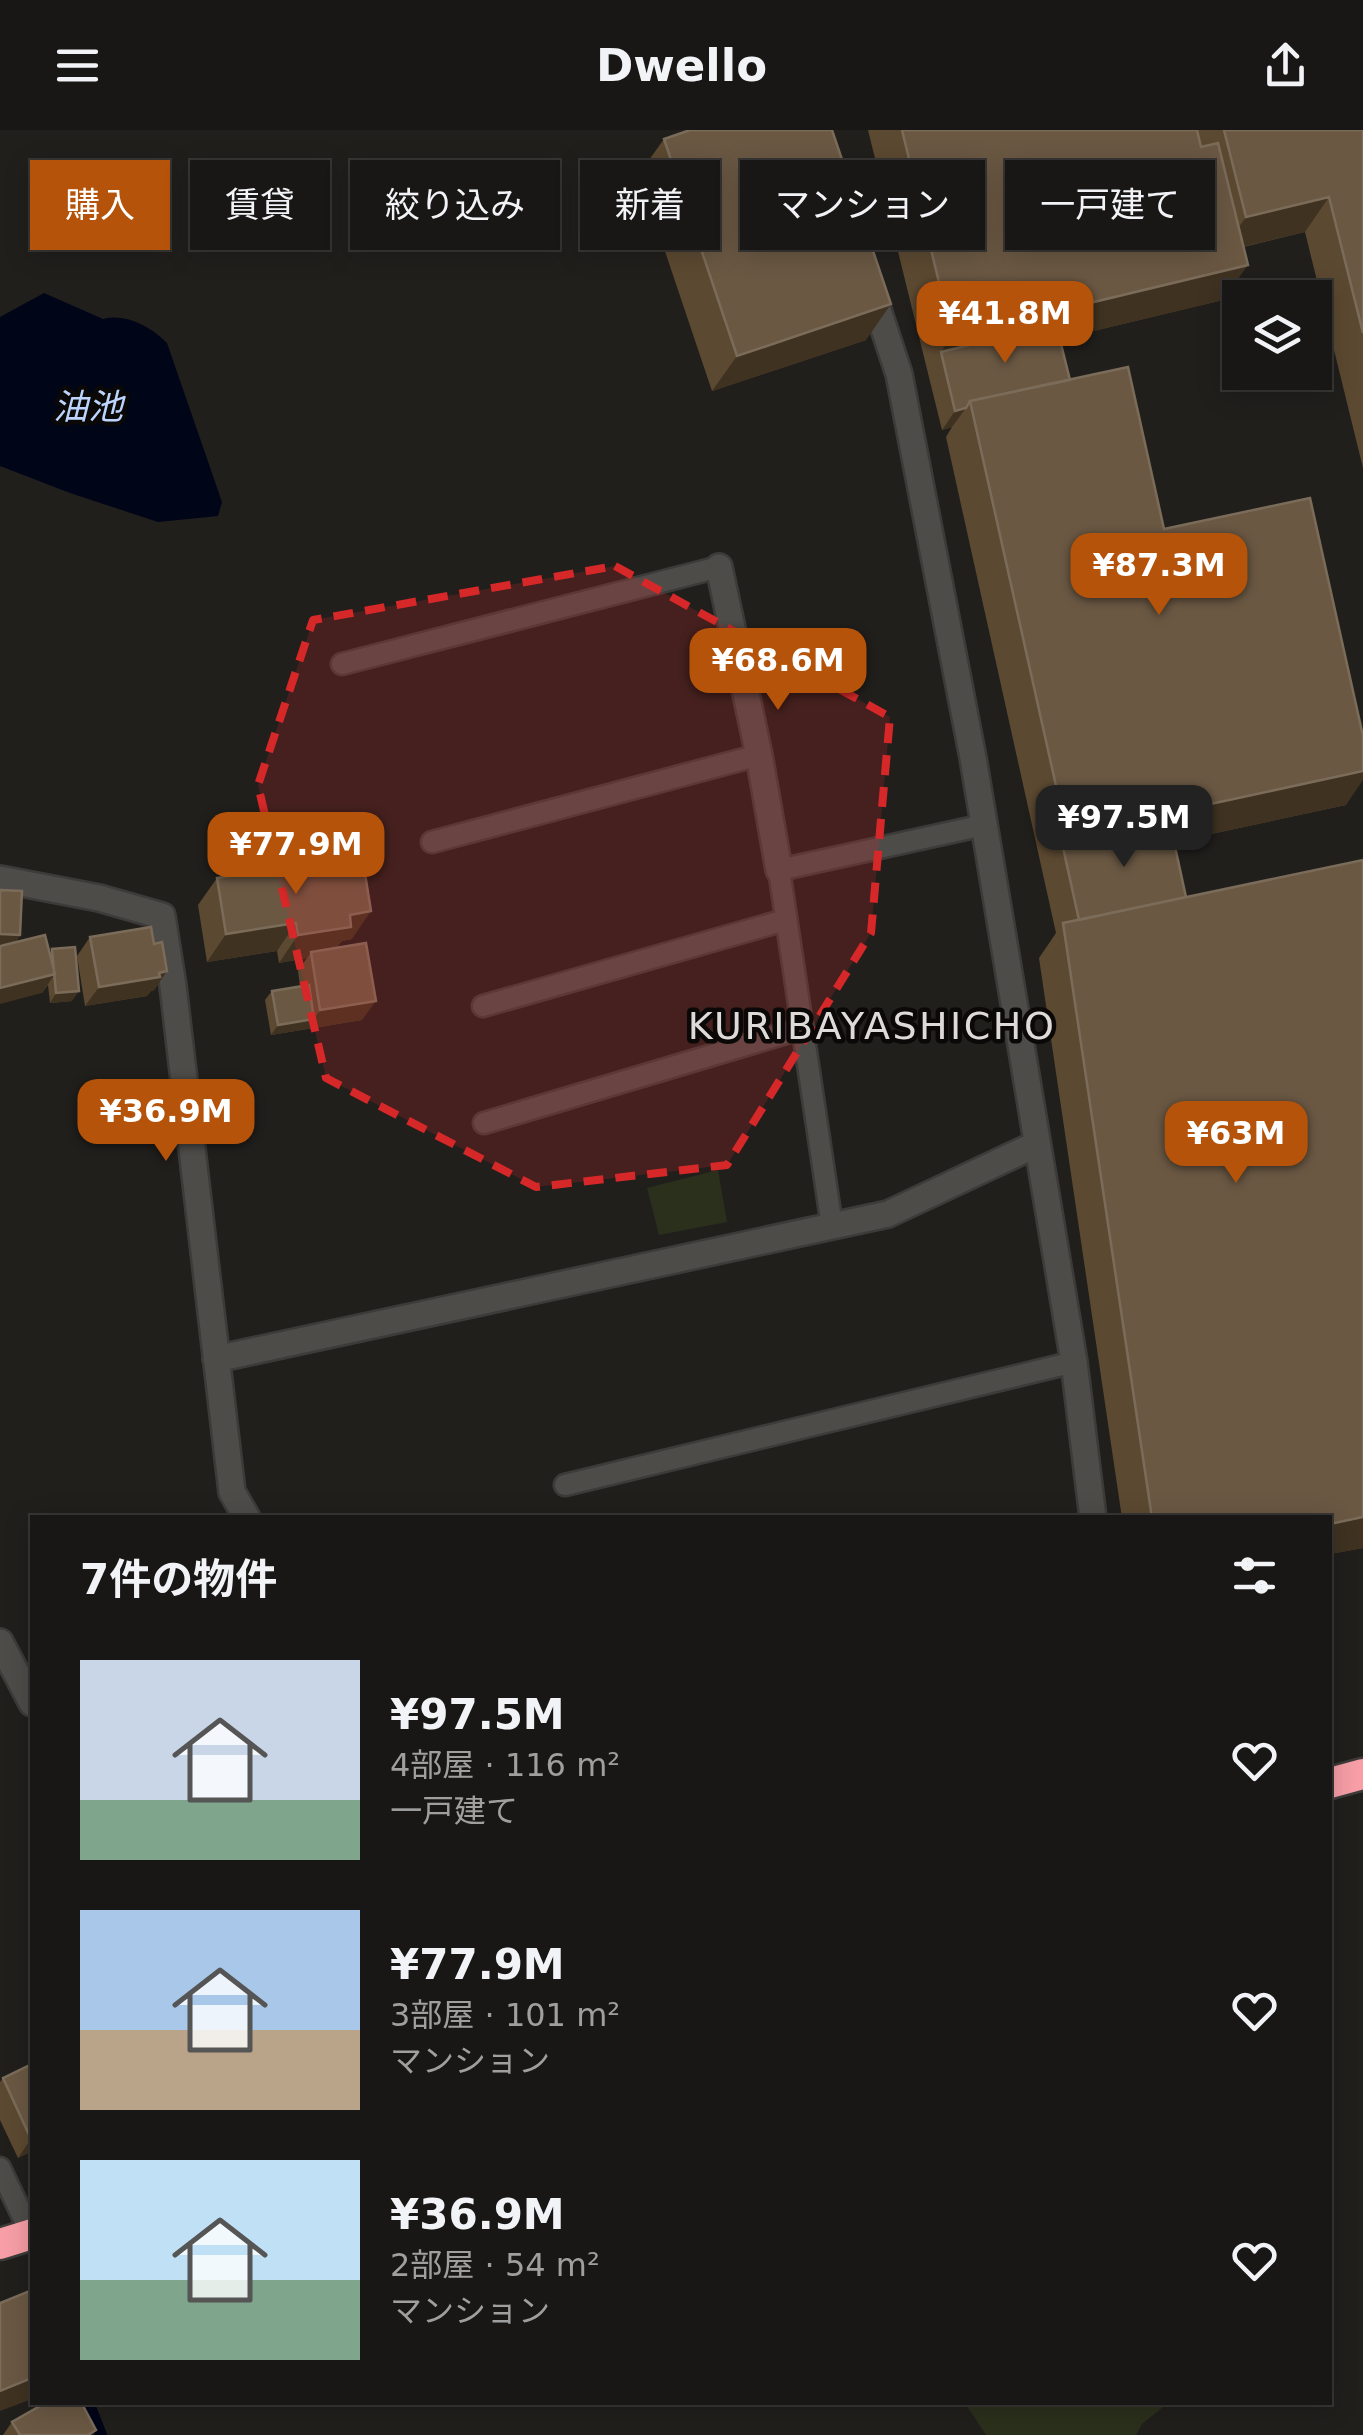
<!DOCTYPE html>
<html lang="ja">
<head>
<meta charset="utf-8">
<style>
	body { margin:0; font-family:"DejaVu Sans","Noto Sans JP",sans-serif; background:#262422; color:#f1f3f6; height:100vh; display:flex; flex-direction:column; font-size:38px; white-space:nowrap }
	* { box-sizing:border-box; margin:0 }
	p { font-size:32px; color:#9f9fa0 }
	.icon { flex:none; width:55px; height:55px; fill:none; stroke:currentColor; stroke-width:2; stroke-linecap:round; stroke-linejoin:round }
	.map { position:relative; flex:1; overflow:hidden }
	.side { position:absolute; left:30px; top:1385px; width:1302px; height:890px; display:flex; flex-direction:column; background:#191715; border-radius:0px; box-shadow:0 5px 25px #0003,0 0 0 2px #373634 }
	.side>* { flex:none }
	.banner { position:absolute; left:30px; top:30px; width:1305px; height:90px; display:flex; gap:20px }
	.tools { position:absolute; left:1222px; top:150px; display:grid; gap:20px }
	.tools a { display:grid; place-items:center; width:110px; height:110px; border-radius:0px; background:#191715; box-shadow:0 5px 25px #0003,0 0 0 2px #373634; font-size:50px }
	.price { position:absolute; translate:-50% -85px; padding:0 22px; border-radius:20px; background:#b45309; color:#fff; font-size:32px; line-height:65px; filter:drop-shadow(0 2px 5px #0008) }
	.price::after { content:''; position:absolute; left:50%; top:60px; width:30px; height:22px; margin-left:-15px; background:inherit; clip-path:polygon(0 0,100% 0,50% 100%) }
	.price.on { background:#222; color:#fff }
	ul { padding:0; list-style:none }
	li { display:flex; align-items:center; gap:30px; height:250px; padding:0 50px }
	li span { display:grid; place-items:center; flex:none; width:280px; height:200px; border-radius:0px; color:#555 }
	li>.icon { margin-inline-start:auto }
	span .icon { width:120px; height:120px; fill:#fffc; stroke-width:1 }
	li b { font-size:42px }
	h2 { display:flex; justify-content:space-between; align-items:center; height:120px; padding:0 50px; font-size:42px }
	.chip { padding:0 35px; border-radius:0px; background:#191715; box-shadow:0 5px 25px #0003,0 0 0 2px #373634; font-size:35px; line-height:90px }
	.chip.on { background:#b45309; color:#fff }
	header { display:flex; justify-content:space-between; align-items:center; height:130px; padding:0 50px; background:#191715; font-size:45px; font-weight:800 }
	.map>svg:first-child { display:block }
	.green { fill:#2b301c }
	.water { fill:#000518 }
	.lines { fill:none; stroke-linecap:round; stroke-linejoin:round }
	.stream { stroke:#000518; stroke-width:12 }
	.lane-casing { stroke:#3c3b39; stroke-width:25 }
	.street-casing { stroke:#3c3b39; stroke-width:30 }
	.highway-casing { stroke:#3c3b39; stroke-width:35 }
	.lane { stroke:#4e4c49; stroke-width:20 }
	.street { stroke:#4e4c49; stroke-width:25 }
	.highway { stroke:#f79ea6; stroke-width:30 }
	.wall { fill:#5c4931 }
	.shaded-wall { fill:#3f3221 }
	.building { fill:#6a5843; stroke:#7b6c5a; stroke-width:2.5 }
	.marked { fill:#d62828; fill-opacity:0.2; stroke:#d62828; stroke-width:8; stroke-dasharray:20 12; stroke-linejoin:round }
	.labels { text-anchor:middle; stroke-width:9; stroke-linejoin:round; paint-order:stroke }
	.water-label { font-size:35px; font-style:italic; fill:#bcd4fd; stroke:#0a0908 }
	.quarter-label { font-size:38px; letter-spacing:2.5px; fill:#dddad7; stroke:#0a0908 }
</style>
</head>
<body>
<header><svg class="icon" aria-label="menu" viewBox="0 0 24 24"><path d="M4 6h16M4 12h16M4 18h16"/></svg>Dwello<svg class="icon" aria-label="share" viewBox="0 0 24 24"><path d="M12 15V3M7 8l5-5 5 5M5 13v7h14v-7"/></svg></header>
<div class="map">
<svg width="1363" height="2305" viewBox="0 0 1363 2305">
	<rect width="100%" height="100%" fill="#211f1c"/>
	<path class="green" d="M718,1040l9,52 -68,13 -12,-47z
		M965,2273l202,-1 1,1 -26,21 -6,11h-150z"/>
	<path class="water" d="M44,163l59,26c23,-6 48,8 64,24l55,159 -4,14 -60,6 -88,-29 -70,-27v-149z"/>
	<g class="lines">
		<path class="stream" d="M88,2272l13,33"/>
		<g class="lane-casing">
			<path id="lane" d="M342,534l377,-97
				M432,712l327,-87
				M483,876l302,-86
				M484,993l319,-95
				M832,1096l-53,-356 205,-45
				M565,1355l509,-123
				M0,2038l31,66"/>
		</g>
		<g class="street-casing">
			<path id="street" d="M870,156l29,88 74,384 101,604 19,156
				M719,437l40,188 20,115
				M0,749l99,19 63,18 11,70 59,506 15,26
				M216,1229l672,-145 149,-70
				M0,1512l32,61"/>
		</g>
		<g class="highway-casing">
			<path id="highway" d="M1330,1653l33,-9
				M0,2114l32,-10"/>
		</g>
		<use href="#lane" class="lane"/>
		<use href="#street" class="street"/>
		<use href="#highway" class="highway"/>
	</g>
	<path class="wall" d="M868,0h495v338l-58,-236 -61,15 -21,53 -163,39 10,41 94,149 182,276 -172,37 12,55 177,651 -33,6v-36h-208l-83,-560 17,-25 -110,-496 6,-10 -10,3z
		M664,9l202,201 -154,51 -73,-217z
		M217,748l135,61 -10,2 -6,7 26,72 -91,15 -6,-35 7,-9 28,-5 -2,-15 9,-13 -28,5 -2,-12 -70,11 -9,-57z
		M20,805l-5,8 35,10 2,-4 20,52 -22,2 -2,-18 -6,8 -34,-49z
		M90,807l64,7 13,27 -13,19 -3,1 -4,5 -62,10 -8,-50z
		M32,1934v87l-14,7 -18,-38v-38l3,-4z
		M12,2292l81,13h-90z"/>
	<path class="shaded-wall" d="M1329,67l-24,35 -84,20 25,-35z
		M1248,135l-25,35 -279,67 -3,-15 11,-16z
		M891,174l-25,36 -154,51 25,-35z
		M966,278l-14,19 -10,3 13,-19z
		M1363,641v9l-17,25 -279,60 -5,-22 5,-8z
		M371,781l-19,28 -10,2 -10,13 -21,-2 -4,6 -28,5 19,-28 52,-20z
		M296,793l-19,28 -70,11 19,-28z
		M0,804l20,1 -7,10 -13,-1z
		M167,841l-13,19 -3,1 -4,5 -62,10 14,-19z
		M55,844l-13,19 -42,11v-16z
		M79,861l-7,10 -22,2 6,-10z
		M376,871l-14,19 -91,15 7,-10 36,-6 6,-9z
		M1363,1387v31l-33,6v-30z
		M32,2008v13l-14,7 13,-19z
		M32,2248v21l-32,12v-20z"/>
	<path class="building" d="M690,0h142l59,174 -154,52 -73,-217z
		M902,0h295l4,17 17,-4 30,122 -296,71z
		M1224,0h139v203l-34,-136 -83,20z
		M1056,194l14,56 -100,21 -4,7 -11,3 -14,-59z
		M1128,237l36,162 146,-31 53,238v35l-296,64 -97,-434z
		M1169,689l17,78 -107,23 -17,-77z
		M362,725l9,56 -21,4 1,12 -53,8 -2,-12 -70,11 -9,-56z
		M1363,730v657l-33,7v-6h-178l-89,-595z
		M0,760l22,1 -2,44 -20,-1z
		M151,797l3,17 8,-2 5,29 -8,2 1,4 -61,10 -9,-50z
		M45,805l10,39 -55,14v-42z
		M366,813l10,58 -56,9 -9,-58z
		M75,817l4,44 -23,2 -4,-44z
		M309,855l5,34 -36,6 -6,-34z
		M32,1934v74l-1,1 -28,-61z
		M32,2160v88l-32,13v-88z
		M47,2272h34l15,28 -8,5h-68l-8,-13z"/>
	<path class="marked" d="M615,436l275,151 -19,216 -144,232 -191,22 -210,-109 -68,-293 55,-165z"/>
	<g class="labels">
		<g class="water-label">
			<text x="88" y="289">油池</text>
		</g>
		<g class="quarter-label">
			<text x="872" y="909">KURIBAYASHICHO</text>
		</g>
	</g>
</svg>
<div class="tools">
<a><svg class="icon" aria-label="layers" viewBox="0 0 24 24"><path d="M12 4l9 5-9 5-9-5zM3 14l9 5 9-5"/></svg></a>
</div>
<b class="price" style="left:1005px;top:236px">¥41.8M</b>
<b class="price" style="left:1159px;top:488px">¥87.3M</b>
<b class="price" style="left:778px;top:583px">¥68.6M</b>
<b class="price on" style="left:1124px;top:740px">¥97.5M</b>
<b class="price" style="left:296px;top:767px">¥77.9M</b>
<b class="price" style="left:166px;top:1034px">¥36.9M</b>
<b class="price" style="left:1236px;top:1056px">¥63M</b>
<div class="banner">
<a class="chip on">購入</a>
<a class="chip">賃貸</a>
<a class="chip">絞り込み</a>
<a class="chip">新着</a>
<a class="chip">マンション</a>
<a class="chip">一戸建て</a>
</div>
<section class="side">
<h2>7件の物件<svg class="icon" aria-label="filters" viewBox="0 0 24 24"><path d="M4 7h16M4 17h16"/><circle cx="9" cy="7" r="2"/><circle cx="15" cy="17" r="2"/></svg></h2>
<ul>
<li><span style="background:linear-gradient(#c9d6e8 70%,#7fa58c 0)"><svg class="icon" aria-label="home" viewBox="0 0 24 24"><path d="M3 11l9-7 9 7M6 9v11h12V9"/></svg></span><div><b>¥97.5M</b><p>4部屋 · 116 m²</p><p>一戸建て</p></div><svg class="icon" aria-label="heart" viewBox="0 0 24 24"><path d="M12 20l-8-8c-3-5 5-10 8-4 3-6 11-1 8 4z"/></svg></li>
<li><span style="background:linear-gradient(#a9c7e8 60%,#b9a48a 0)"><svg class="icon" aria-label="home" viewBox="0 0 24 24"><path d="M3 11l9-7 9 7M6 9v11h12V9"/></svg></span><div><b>¥77.9M</b><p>3部屋 · 101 m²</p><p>マンション</p></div><svg class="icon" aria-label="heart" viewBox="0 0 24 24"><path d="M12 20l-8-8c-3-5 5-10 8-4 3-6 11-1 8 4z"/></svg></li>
<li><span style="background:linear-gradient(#bfe0f5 60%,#7fa58c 0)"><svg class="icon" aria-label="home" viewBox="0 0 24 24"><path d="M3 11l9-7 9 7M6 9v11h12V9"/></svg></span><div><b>¥36.9M</b><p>2部屋 · 54 m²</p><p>マンション</p></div><svg class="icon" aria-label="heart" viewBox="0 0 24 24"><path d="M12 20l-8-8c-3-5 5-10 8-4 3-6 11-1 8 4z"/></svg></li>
</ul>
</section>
</div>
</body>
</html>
